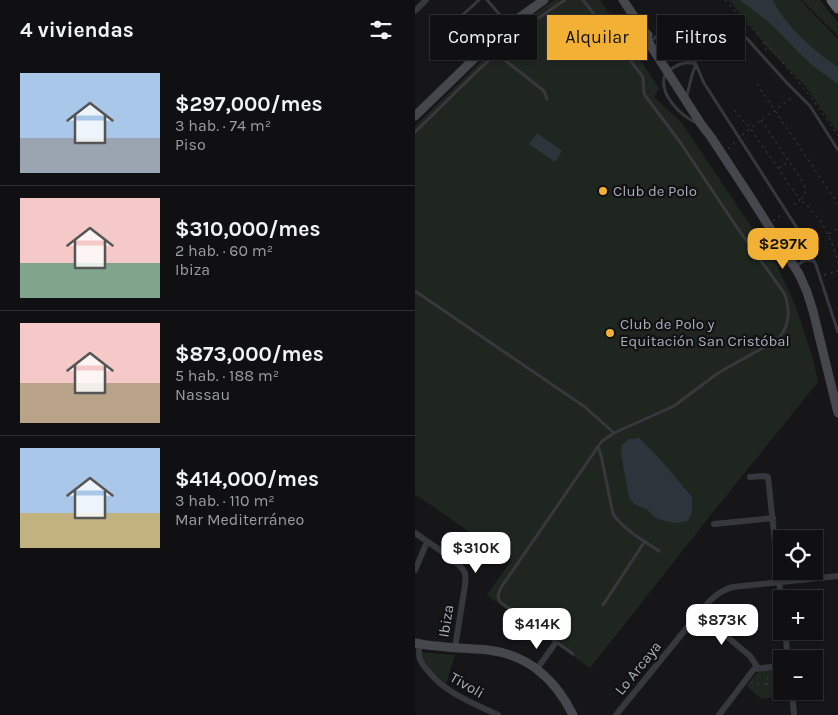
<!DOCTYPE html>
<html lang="es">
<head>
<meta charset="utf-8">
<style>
	body { margin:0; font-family:Karla,sans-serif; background:#1e1e20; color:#f1f3f6; height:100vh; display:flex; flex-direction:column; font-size:19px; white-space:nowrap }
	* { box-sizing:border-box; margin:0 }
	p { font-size:16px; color:#9c9d9f }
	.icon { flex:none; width:28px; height:28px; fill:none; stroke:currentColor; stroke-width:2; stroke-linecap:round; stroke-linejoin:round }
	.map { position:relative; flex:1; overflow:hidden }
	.panel { display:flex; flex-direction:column; background:#101012; width:415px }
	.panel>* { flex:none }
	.guide { position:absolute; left:15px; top:15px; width:332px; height:45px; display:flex; gap:10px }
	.fabs { position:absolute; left:358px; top:530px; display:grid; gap:10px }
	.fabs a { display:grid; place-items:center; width:50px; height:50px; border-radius:0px; background:#101012; box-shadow:0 1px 4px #0004,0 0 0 1px #303032; font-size:25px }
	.price { position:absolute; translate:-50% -42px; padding:0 11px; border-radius:10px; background:#fff; color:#222; font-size:16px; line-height:32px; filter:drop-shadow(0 1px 2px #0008) }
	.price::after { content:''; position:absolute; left:50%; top:30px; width:15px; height:11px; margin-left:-8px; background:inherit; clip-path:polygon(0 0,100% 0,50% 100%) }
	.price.selected { background:#f2b134; color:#111 }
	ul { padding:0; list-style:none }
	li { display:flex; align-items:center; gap:15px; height:125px; padding:0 20px }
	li+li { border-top:1px solid #303032 }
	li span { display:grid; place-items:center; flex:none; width:140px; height:100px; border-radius:0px; color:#555 }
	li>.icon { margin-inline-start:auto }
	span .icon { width:60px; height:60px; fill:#fffc; stroke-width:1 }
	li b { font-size:21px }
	h2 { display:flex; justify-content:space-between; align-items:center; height:60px; padding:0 20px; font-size:21px }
	.chip { padding:0 18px; border-radius:0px; background:#101012; box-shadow:0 1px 4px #0004,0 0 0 1px #303032; font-size:18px; line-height:45px }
	.chip.selected { background:#f2b134; color:#111 }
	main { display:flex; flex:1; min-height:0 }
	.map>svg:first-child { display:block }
	.green { fill:#1e261f }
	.water { fill:#2c353c }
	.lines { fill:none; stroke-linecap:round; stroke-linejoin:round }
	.path { stroke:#3d3f44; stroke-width:1; stroke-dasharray:2.5 4; stroke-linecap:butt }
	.lane { stroke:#37383d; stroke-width:3 }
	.street { stroke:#37383d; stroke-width:6 }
	.secondary { stroke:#45474d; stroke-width:9 }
	.highway { stroke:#63666e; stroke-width:11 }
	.poi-dot { fill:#f2b134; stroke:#111113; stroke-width:2 }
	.labels { text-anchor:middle; stroke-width:4.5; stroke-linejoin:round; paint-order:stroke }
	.poi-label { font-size:15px; fill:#a8adb8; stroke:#111113; text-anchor:start }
	.street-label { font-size:15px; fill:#a8adb8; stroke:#111113 }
</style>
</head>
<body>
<main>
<section class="panel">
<h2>4 viviendas<svg class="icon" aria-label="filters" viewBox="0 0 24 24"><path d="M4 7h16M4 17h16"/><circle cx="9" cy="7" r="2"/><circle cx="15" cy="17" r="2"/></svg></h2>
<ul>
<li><span style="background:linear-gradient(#a9c7e8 65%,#9aa5b1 0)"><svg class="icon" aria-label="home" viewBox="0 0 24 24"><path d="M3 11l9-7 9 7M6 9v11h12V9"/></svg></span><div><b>$297,000/mes</b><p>3 hab. · 74 m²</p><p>Piso</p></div></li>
<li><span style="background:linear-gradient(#f6c9c9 65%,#7fa58c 0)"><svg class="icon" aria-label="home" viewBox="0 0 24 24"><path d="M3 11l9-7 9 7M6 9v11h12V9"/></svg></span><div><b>$310,000/mes</b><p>2 hab. · 60 m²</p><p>Ibiza</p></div></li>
<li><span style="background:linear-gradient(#f6c9c9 60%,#b9a48a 0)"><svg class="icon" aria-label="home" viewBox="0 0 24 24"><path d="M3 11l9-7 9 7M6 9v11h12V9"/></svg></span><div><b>$873,000/mes</b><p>5 hab. · 188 m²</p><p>Nassau</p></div></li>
<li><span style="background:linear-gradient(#a9c7e8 65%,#c2b280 0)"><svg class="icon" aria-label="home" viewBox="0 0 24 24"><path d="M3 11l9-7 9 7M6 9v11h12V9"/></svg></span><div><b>$414,000/mes</b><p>3 hab. · 110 m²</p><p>Mar Mediterráneo</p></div></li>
</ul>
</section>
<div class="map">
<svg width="423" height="715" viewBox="0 0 423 715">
	<rect width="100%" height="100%" fill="#161618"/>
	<path class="green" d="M140,0h45l59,88 -5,9 28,26 95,142 19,42 17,52 5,23 -108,134 -120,152 -103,-73 24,-34 -96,-67v-368l97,-95 16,-13z
		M314,0h71l38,39v94l-33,-47 -36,-37z
		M387,0h18l18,23v13z
		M4,652l36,3 -9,29 -18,-17z
		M366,669v22h5v4l-24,4 -16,-13 13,-15z"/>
	<path class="water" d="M325,0h33c11,25 42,52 65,67v17l-25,-18 -14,-13 -28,-29z
		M122,133l25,18 -7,11 -26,-18z
		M224,438l21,21 32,38v15l-4,9 -10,2 -10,-1 -12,-4 -10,-9 -12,-5 -5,-7 -8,-43 1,-9 7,-6z"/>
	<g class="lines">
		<path class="path" d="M310,0c11,13 23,24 34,36 29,31 56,65 79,100
			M348,42l3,5v5
			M266,48l4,6 5,4
			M342,84l81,120
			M319,110l16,18 50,72 -9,7
			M346,120l42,62c3,7 4,13 -3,18 22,17 31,37 38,63
			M327,135l19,-15 32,-23
			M313,149l8,-8
			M364,168l9,-6
			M358,221l9,-7
			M414,234l9,-6
			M409,275l14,-4
			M336,682l3,2h11l5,-10
			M351,684l7,2 4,5h4"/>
		<path class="lane" d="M72,0l21,24
			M237,40l17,-14
			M81,53l48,38 3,8
			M248,56l19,-13
			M54,62l-23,-25 -1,-3 1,-4 33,-30
			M256,69c8,-5 15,-8 24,-5
			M251,73c-10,18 15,45 32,50
			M272,95c3,-10 4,-21 9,-30
			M0,132c48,-46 93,-96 150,-132
			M423,150l-28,-44 -23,-23 -46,-51 -7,-2 -36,25 -4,5 10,23 93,145 19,37 22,67
			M381,266l9,-6 8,1
			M0,291l170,116 29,26
			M182,447l2,2 2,6 12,59c11,16 30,26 46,37
			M188,605l42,-64
			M158,654l-73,-52 -2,-5 2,-8 102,-148 12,-8 60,-27 44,-33 57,-32c15,-12 16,-31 9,-48l-48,-67 -56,-84 -36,-48 -1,-17 -60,-77"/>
		<path class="street" d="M0,11l11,-11
			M335,477l15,-1 3,1 13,122
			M299,524l59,-6
			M0,533c11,8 46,29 50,40 1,4 0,8 0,12l-10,63
			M0,570l12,-28
			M284,613l51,43 8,12
			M370,631l3,28
			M5,644c-1,5 -2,11 0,15 2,5 5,9 9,13 18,22 44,31 69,43
			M122,669l17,-24
			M377,691l2,24
			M201,715l83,-102c10,-12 19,-22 34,-26l105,-11
			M304,715l35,-46 27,-3"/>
		<path class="secondary" d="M208,0l21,31 4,4
			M229,31l5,12 52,81 10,13 40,61 48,76 8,18 6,19 25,102
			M0,116l94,-91 35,-25
			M0,643c24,5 49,5 73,7 41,5 67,29 85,65"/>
		<path class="highway" d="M417,0l6,8"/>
	</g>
	<g class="poi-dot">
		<circle cx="188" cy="191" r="5"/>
		<circle cx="195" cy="333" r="5"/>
	</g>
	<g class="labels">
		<g class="poi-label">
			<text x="198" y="196">Club de Polo</text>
			<text x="205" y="329">Club de Polo y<tspan x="205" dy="17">Equitación San Cristóbal</tspan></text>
		</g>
		<g class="street-label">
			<text transform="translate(31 621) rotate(-81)" y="5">Ibiza</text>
			<text transform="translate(223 668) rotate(-51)" y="5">Lo Arcaya</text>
			<text transform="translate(52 685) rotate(30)" y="5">Tivoli</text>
		</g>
	</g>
</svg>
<div class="fabs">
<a><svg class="icon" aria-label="locate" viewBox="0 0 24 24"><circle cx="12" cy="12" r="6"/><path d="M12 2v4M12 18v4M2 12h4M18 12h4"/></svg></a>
<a>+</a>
<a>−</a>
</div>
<b class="price selected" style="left:368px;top:270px">$297K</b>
<b class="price" style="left:61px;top:574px">$310K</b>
<b class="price" style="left:307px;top:646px">$873K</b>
<b class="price" style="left:122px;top:650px">$414K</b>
<div class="guide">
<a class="chip">Comprar</a>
<a class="chip selected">Alquilar</a>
<a class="chip">Filtros</a>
</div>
</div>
</main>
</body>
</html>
